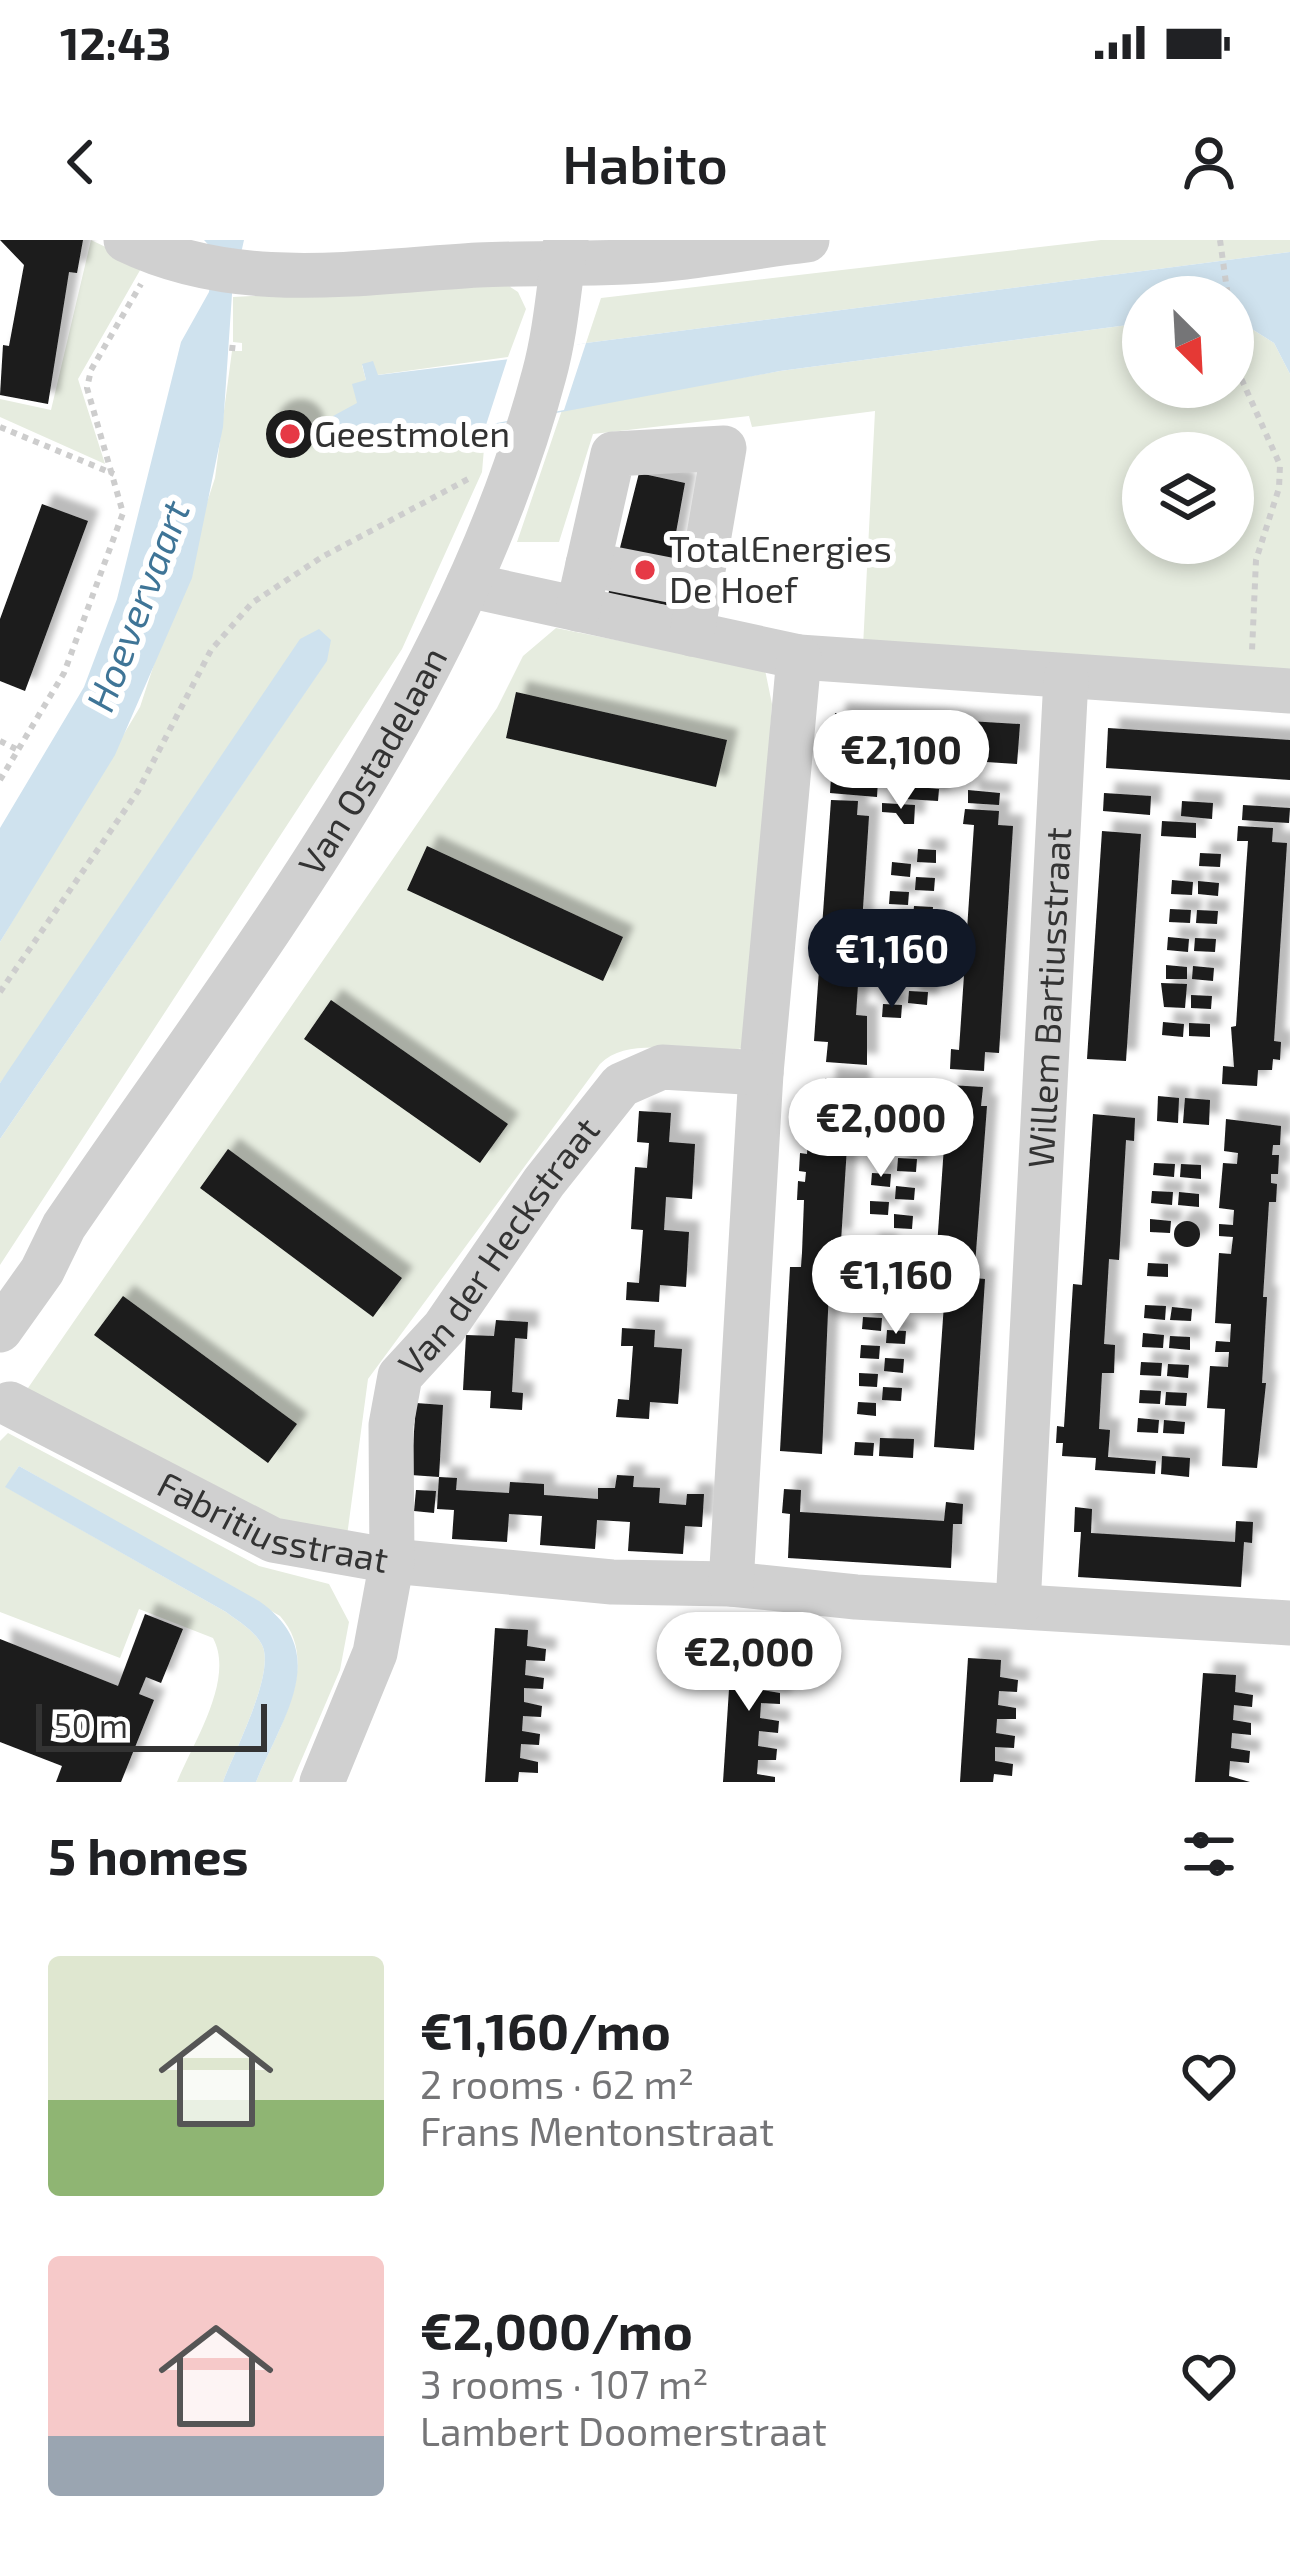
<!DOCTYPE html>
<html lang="en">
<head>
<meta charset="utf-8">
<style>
	body { margin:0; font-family:"Exo 2",sans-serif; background:#f6f6f6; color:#202124; height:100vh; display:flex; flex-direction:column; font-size:45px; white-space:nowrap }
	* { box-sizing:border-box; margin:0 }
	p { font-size:39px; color:#757577 }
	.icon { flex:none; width:66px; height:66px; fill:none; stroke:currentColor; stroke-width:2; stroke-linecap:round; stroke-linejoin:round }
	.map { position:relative; height:1542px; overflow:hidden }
	.drawer { display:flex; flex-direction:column; background:#fff; flex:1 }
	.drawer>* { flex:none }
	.needle { width:78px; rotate:156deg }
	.fabs { position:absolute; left:1122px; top:36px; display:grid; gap:24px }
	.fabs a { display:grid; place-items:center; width:132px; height:132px; border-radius:50%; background:#fff; box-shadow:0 6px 18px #0003; font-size:60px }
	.scale { position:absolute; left:36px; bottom:30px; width:231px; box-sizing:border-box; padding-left:12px; border:6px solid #333; border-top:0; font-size:33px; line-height:42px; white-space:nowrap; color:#333; -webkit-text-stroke:9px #fff; paint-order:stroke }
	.price { position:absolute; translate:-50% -102px; padding:0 27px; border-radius:42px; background:#fff; color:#222; font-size:39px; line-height:78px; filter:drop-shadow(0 3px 6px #0008) }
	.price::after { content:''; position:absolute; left:50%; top:72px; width:36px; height:27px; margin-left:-18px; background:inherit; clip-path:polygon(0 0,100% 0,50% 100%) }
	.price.current { background:#111827; color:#fff }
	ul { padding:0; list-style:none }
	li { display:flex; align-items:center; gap:36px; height:300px; padding:0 48px }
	li span { display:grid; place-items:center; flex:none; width:336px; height:240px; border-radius:12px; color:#555 }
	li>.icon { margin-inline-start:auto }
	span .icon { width:144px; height:144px; fill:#fffc; stroke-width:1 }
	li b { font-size:51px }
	h2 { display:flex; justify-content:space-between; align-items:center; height:144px; padding:0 48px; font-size:51px }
	.status { display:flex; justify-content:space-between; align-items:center; height:84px; padding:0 60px; background:#fff; direction:ltr }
	.status svg { height:33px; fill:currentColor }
	header { display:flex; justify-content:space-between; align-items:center; height:156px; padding:0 48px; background:#fff; font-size:54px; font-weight:600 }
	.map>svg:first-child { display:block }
	.green { fill:#e6ecdf; fill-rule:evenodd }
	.water { fill:#cfe2ee }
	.pier { fill:#fff }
	.building { fill:#1a1a1a; filter:url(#shadow) }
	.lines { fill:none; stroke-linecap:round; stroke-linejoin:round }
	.path { stroke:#cdcdcd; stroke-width:6; stroke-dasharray:6 6; stroke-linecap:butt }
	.minor { stroke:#d0d0d0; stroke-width:45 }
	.poi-dot { fill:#e63946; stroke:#fff; stroke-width:4.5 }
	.labels { text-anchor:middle; stroke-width:12; stroke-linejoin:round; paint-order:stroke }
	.poi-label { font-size:36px; fill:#333; stroke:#fff; text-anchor:start }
	.street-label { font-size:36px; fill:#333; stroke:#fff }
	.water-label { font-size:39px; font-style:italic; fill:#3f7597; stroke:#fff }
</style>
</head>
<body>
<div class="status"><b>12:43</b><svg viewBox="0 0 49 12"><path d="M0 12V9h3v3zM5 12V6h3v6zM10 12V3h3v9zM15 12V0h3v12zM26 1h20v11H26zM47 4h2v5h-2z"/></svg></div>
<header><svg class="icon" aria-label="back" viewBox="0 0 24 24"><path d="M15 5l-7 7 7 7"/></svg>Habito<svg class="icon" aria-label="person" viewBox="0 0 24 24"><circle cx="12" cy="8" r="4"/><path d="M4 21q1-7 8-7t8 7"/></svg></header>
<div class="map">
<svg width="1290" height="1542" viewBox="0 0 1290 1542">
	<defs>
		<filter id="shadow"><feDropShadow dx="11" dy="-11" stdDeviation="3" flood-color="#0004"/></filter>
	</defs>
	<rect width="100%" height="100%" fill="#fff"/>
	<path class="green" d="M91,0l52,25 -65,114 27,85 -105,-47v-18l51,11z
		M1101,0h189v12l-704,91 15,-45z
		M504,43l14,9 8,17 -18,48 -131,18 -15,-10 4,15 -8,23 12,45 116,-23 -4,47 -80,177 -402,616v-126l327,-479 -327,423v-141l140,-235 75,-229 17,-127h10v-8l-9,-1v-45z
		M1233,77l41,26 16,31v300l-427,-27 12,-236 -123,16 -3,-11 -156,18 -34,108h-42l45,-132 218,-39 363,-48v64h90zM1143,213h90v90h-90z
		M556,388l209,42 7,34 -23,342c-44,16 -115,-16 -149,18l-232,315 -21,157 -20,7 -278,-137 -21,-18 469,-680 26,-52z
		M8,1193l251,133 70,18 20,38 -9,48 -48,112h-36c20,-51 67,-118 24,-166l-261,-150 -13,21 220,125c12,9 29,19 36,33 14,27 -28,107 -39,137h-46c17,-41 58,-103 36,-144l-74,-29 -19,49 -120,-46v-171z"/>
	<path class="water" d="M204,0h40l-12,54 -9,133 -31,151 -77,177 -115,187v-114l84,-141 33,-88 64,-257 28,-50 6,-40z
		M1290,12v122l-16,-31 -41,-26v-20h-90v26l-363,48 -410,77 -9,-23 -23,3 -5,-12 24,-13 -5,-19 14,-4 -4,-16 11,-3 5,14 132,-16 76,-16z
		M319,389l12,11 -4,21 -327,478v-56l300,-444z
		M19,1226l240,135c74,52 24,114 -3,181h-33c11,-30 53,-110 39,-137 -7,-14 -24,-24 -36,-33l-221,-125z"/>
	<path class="pier" d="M586,103l-22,67 -78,15 22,-68z"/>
	<path class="building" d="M0,0h83l-6,33 -8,-1 -21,132 -48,-9 3,-50 6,1 15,-81z
		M266 194a24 24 0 1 1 48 0a24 24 0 1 1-48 0Z
		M639,233l46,10 -12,66 8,1 -10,56 -63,-11z
		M42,264l46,17 -63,170 -25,-10v-62z
		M516,452l211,48 -11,47 -210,-49z
		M835,473l185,11 -3,40 -153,-10 -1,12 -14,-1 1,-11 -18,-2z
		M1108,488l182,12v40l-184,-12z
		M831,537l47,3 -1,17 -47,-4z
		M907,546l32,3 -1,12 -32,-2z
		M968,550l32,3 -1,12 -31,-2z
		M1104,553l47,3 -1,19 -47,-4z
		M831,560l27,1 -1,14 12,1 -13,199 11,1v49l-41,-3 2,-20 -14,-1z
		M1182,561l31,2 -1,16 -31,-3z
		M882,563l33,2 -1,19h-10l-8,-11 -14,-1z
		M1243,565l47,3 -1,15 -47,-3z
		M965,569l34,2 -1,14 15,1 -14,227 -14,-1 -1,19 -34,-2 1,-20 8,1 15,-225 -11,-1z
		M1162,581l34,2v15l-35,-2z
		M1238,586l35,2 -1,14 15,1 -13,198 7,1 -1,18 -7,-1 -1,11h-14l-1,16 -35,-2 1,-18 11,1 -3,-40 5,-1 10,-157 2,-28h-11z
		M1102,591l39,3 -15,227 -39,-2z
		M427,606l196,91 -20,44 -196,-91z
		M918,609l18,1v13l-19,-1z
		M1200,613l21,1 -1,13 -21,-1z
		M892,622l19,2 -1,13 -19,-2z
		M916,637l19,1 -1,13 -19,-1z
		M1172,640l21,2 -1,13 -21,-1z
		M1198,641l21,2 -1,13 -20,-2z
		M890,651l19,1 -1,13 -19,-1z
		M914,666l19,1 -1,13 -19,-2z
		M1170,669l21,1 -1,13 -21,-1z
		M1197,670l21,1 -1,13 -21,-1z
		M888,679l20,1 -1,13 -19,-1z
		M912,694l19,1v13l-20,-1z
		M1168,697l21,2 -1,13 -21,-2z
		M1195,698l21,1 -1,13 -21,-1z
		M887,707l19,1 -1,13 -19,-1z
		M910,722l19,1v13l-20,-1z
		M1166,725l21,2v12h-21z
		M1193,726l21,2 -1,13 -21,-2z
		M885,735l19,1 -1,14 -19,-2z
		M1161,743l26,1 -2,24 -21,-1z
		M909,751l19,1 -1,13 -19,-2z
		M1191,755l21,1 -1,13 -20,-1z
		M331,760l177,124 -28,39 -176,-124z
		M883,764l19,1 -1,13 -19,-1z
		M1163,782l21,2 -1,13 -21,-2z
		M1189,783l21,1v13l-21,-1z
		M825,838l35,3 -1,19 -9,-1 -9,142 -10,-1 -9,214 -42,-3 10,-184h11l1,-14 2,-53h-7l1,-19 7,1 1,-10 -7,-1 1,-18 7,1 4,-59 13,2z
		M949,845l34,2 -2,19h6l-13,172 11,1 -11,171 -40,-3 14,-200h-11l8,-115h-14l1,-17 14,1z
		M1158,856l21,2 -1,25 -21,-2z
		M1185,858l25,2 -1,25 -26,-2z
		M903,865l12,1 3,38 -19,-1z
		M639,871l32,2 -2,29 26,2 -3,55 -26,-2 -1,17 -1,16 25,2 -3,55 -26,-2 -1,17 -33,-2 1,-18 12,1 4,-53 -12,-1 4,-62 12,1 2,-25 -12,-1z
		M1093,874l42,4 -1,23 -8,-1 -7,120 -10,-1 -5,85 11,1 -1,28h-12l-3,56 11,1 -2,27 48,4 -1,13 -60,-4 1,-12 -34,-2 1,-13h-7l1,-17 7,1 9,-143 9,1z
		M1226,879l55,7 -1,19h-7l-1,10h7l-1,19h-7v9l6,1 -1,18h-7l-6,95h4l-5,86h4l-9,85 -35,-2 3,-57 -18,-1 3,-42 18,1 1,-15h-14l1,-11 14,1 1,-18 -16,-1 4,-70 12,1 2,-17 -14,-1v-12l14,1 1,-15 -15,-2 4,-45 14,1 1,-11 -14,-2z
		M874,905l19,1 -1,13 -19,-2z
		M228,909l174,129 -29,39 -173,-129z
		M898,918l19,1 -1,13 -19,-1z
		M1154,923l21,1 -1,13 -21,-2z
		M1181,924l20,1v14l-21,-2z
		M872,933l19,1 -1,13 -19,-2z
		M896,946l19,2 -1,12 -19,-1z
		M1152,951l21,1 -1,13 -21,-2z
		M1179,952l20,2v13l-21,-2z
		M870,961l19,1 -1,13 -18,-1z
		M894,974l19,2 -1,13 -18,-1z
		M1150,979l21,2 -1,12 -20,-1z
		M1174 994a13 13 0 1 1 26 0a13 13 0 1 1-26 0Z
		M868,1004l19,1 -1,13 -19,-1z
		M891,1018l19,1 -1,13 -19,-1z
		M1148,1023l20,1v13l-21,-1z
		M865,1048l19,1 -1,13 -19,-1z
		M123,1056l174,128 -29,39 -174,-128z
		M889,1062l18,1v13l-20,-1z
		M1145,1065l21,1 -1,14 -21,-2z
		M1172,1067l20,2 -1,12 -21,-1z
		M863,1077l19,1 -1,13 -19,-2z
		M496,1080l32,2 -1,17 -12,-1 -3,54 11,1 -1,17 -32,-2 1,-17 -28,-1 3,-55 28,1z
		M622,1088l33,2 -1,17 28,2 -4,55 -28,-2 -1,17 -33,-2 2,-18 11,1 4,-54h-12z
		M887,1090l19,1 -1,13 -19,-1z
		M1143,1093l21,2 -1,13 -21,-1z
		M1170,1096l20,1v13l-21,-2z
		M861,1105l19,1 -1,13 -19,-1z
		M885,1118l19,1 -1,14 -19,-2z
		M1141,1122l21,1 -1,13 -21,-1z
		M1168,1124l21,1 -1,13 -21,-2z
		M859,1133l19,1 -1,13 -18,-1z
		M883,1147l19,1 -1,13 -19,-1z
		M1140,1150l21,1 -1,13 -21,-1z
		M1166,1152l21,1 -1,13 -21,-1z
		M858,1162l18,1v13l-19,-2z
		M416,1163l27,2 -4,72 -28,-2z
		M1138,1178l21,2 -1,13 -21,-1z
		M1164,1180l21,2 -1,12 -21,-1z
		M880,1198l34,1 -1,19 -34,-2z
		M855,1202l19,1 -1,13 -19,-1z
		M1162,1216l28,2 -1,19 -28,-3z
		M617,1235l17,1 -1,11 27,1 -1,15 27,2 1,-11h17l-2,33 -17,-1 -2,28 -55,-3 2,-29 -33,-2 -2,29 -55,-4 2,-29 -33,-2 -2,28 -55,-3 2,-29 -17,-1 2,-32 18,1 -1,12 53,3 1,-11 34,2v11l54,4v-11h17z
		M784,1249l17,1 -1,22 144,9 2,-19 17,2 -1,20h-9l-2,44 -163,-10 2,-44 -8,-1z
		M416,1250l20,1 -2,22 -20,-2z
		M1075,1267l17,2 -1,24 144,9 1,-21 17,1 -1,21 -8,-1 -3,45 -163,-10 3,-45h-7z
		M145,1374l38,15 -22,54 -15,-6 -7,17 15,6 -33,82h-65l6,-16 -62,-24v-103l118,47z
		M495,1388l33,2 -1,16 19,3 -1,12 -19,-1 -1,15 19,3 -1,11 -19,-1v14l18,4 -1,11 -18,-1 -1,15 18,3 -1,11 -18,-1 -1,14 18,4v11l-19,-1 -1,10h-33z
		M732,1403l33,2 -1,16 18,3 -1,13 -18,-2 -1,15 18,3v11l-19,-1 -1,15 19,3 -1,12 -19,-2 -1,15 19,3 -1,11h-18l-1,14 18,3v5h-52z
		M968,1418l33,2 -1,17 18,3 -1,12 -18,-1 -1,14 18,3v11h-19l-1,14 19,3 -1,12 -19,-1v14l18,3 -1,12 -18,-2 -1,8h-33z
		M1203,1433l33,2 -1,17 18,3 -1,12 -18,-2 -1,15 18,3v12l-19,-2 -1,15 19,3 -1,12 -19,-2 -1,15 21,6h-55z"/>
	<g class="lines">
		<path class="path" d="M1220,0l8,57
			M1233,92l8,46 39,87 -1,23 -23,72 -4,91
			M232,111l1,-9
			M0,187l114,47
			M0,501l18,9
			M0,540l64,-107 59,-160 -36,-125 4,-18 50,-86
			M0,752l138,-201 73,-141 41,-47 70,-46 148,-79"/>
		<g class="minor">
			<path d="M126,0c112,54 233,32 352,25 49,-2 98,-1 147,-3 60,-2 122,-15 182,-22"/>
			<path d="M588,324l112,22"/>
			<path d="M468,345l331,72 491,34"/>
			<path d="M578,369l35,-155 111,-6 -32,186"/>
			<path id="s1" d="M0,1090l42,-59 22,-45c182,-267 396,-534 480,-851 12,-44 15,-90 22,-135"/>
			<path id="s2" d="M10,1164l263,136 119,21 220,21 119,2 125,13 434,26"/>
			<path d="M731,1344l30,-511 38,-416"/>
			<path id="s3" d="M1018,1366l48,-928"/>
			<path id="s4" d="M322,1542l53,-129 17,-92 -1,-136 9,-49 44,-48 100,-146 77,-97 41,-18 99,6"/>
		</g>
	</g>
	<g class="poi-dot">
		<circle cx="290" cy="194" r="12"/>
		<circle cx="645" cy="330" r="12"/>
	</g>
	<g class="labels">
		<g class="poi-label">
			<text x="314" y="207">Geestmolen</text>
			<text x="669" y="322">TotalEnergies<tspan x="669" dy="41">De Hoef</tspan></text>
		</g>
		<g class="street-label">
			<text dy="13" stroke="none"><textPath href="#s1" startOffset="681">Van Ostadelaan</textPath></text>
			<text dy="13" stroke="none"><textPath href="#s3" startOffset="609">Willem Bartiusstraat</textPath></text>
			<text dy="13" stroke="none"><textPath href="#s4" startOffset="582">Van der Heckstraat</textPath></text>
			<text dy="13" stroke="none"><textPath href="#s2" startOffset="291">Fabritiusstraat</textPath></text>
		</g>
		<g class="water-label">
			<text transform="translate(138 366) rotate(-69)" y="14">Hoevervaart</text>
		</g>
	</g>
</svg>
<div class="fabs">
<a><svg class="needle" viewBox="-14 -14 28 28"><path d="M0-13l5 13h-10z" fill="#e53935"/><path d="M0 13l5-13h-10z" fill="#757577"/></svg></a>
<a><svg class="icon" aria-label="layers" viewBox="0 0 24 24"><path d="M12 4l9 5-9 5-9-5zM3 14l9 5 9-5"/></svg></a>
</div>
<div class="scale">50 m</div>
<b class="price" style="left:901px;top:572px">€2,100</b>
<b class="price current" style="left:892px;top:771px">€1,160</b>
<b class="price" style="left:881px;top:940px">€2,000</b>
<b class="price" style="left:896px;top:1097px">€1,160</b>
<b class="price" style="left:749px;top:1474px">€2,000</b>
</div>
<section class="drawer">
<h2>5 homes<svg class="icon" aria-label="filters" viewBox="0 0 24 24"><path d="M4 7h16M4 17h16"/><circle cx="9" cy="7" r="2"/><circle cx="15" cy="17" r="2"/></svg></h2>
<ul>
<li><span style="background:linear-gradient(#dfe7d0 60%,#8fb573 0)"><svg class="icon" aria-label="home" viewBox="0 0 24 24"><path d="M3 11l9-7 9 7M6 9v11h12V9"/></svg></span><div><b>€1,160/mo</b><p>2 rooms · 62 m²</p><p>Frans Mentonstraat</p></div><svg class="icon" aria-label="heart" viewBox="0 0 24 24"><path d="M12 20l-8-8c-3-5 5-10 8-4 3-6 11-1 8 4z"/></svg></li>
<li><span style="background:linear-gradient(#f6c9c9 75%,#9aa5b1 0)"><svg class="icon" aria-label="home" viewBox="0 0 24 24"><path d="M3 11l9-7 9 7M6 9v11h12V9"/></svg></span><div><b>€2,000/mo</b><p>3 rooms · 107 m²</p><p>Lambert Doomerstraat</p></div><svg class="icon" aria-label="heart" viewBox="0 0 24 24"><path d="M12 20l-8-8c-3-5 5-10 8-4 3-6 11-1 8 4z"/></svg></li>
</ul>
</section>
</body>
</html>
